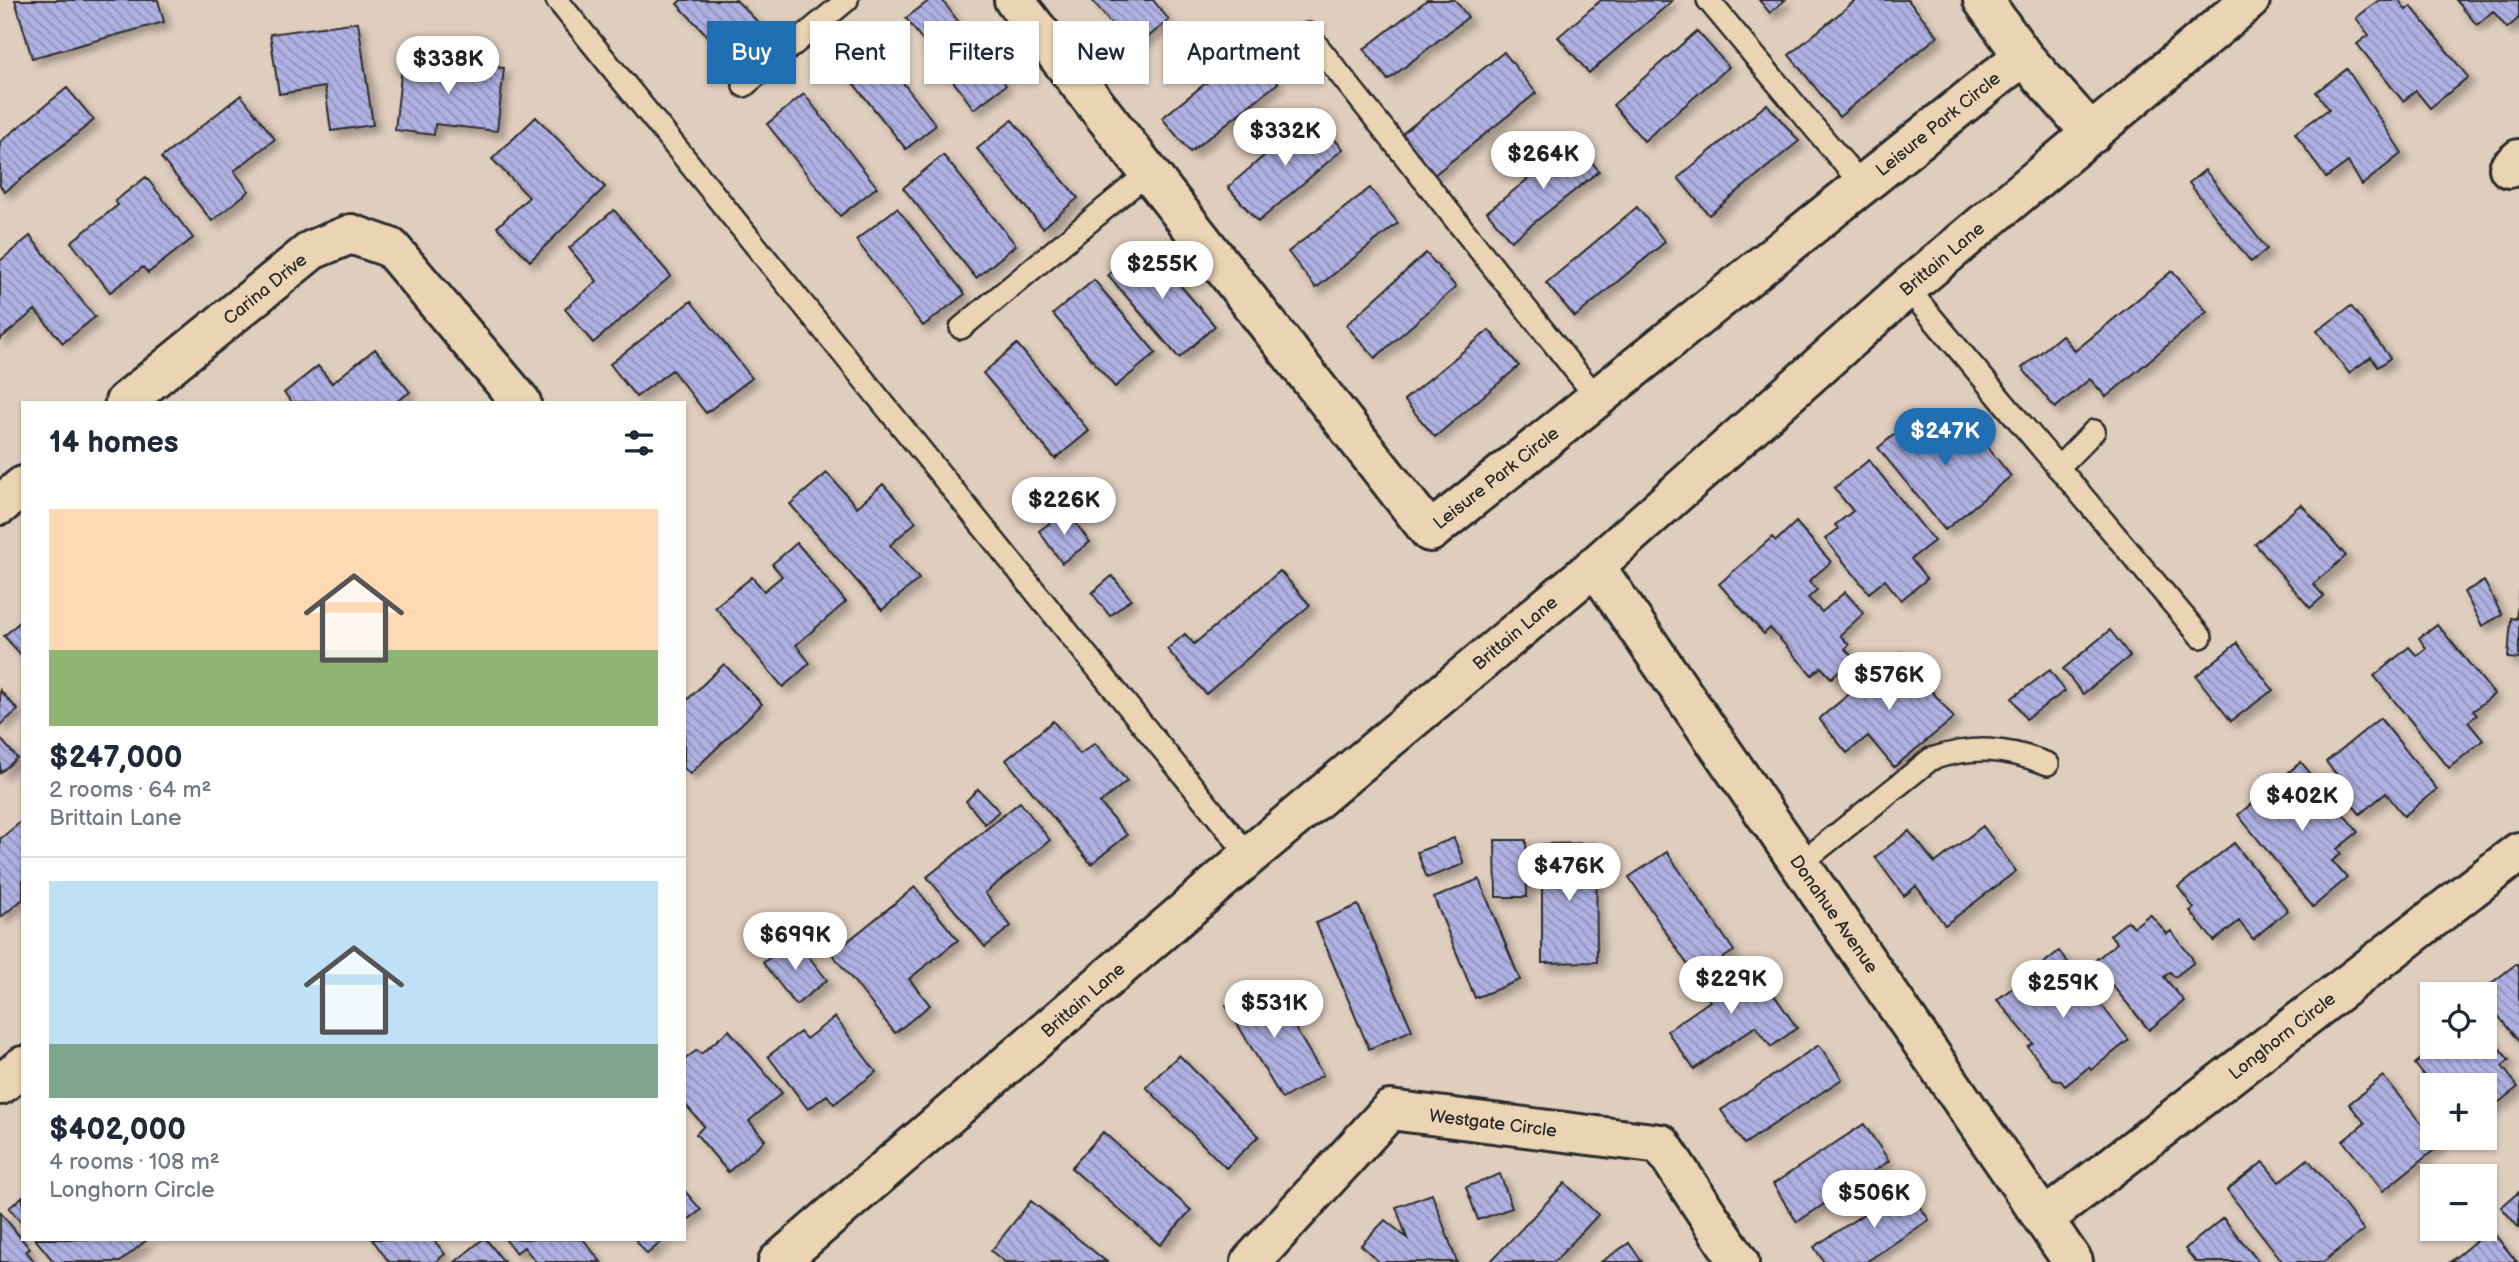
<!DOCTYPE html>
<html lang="en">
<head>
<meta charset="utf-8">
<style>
	body { margin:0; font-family:"Balsamiq Sans",sans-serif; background:#f6f6f7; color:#1f2937; height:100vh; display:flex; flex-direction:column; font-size:26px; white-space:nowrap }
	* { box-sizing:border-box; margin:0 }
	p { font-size:23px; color:#747a83 }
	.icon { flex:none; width:38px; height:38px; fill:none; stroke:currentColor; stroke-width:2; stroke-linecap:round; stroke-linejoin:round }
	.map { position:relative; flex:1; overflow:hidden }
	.sheet { position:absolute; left:21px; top:401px; width:665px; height:840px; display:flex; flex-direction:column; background:#fff; border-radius:0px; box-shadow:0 2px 5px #0004 }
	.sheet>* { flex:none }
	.top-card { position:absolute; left:707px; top:21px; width:665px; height:63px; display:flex; gap:14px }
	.fabs { position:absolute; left:2420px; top:982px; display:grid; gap:14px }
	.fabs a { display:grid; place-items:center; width:77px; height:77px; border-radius:0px; background:#fff; box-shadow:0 2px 5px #0004; font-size:35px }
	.price { position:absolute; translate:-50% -60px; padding:0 16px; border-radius:24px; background:#fff; color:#222; font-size:23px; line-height:46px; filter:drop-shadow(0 2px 4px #0008) }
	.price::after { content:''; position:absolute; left:50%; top:42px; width:21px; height:16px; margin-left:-10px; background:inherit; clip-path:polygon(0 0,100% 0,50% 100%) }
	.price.on { background:#1f6fb2; color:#fff }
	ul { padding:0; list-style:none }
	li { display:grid; align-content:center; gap:14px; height:371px; padding:0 28px }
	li+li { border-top:2px solid #e0e1e3 }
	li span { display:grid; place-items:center; height:217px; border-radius:0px; color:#555 }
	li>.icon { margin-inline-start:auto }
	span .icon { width:126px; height:126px; fill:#fffc; stroke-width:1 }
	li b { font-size:30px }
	h2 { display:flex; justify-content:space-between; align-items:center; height:84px; padding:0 28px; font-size:30px }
	.chip { padding:0 24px; border-radius:0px; background:#fff; box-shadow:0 2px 5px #0004; font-size:24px; line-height:63px }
	.chip.on { background:#1f6fb2; color:#fff }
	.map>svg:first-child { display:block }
	.building { fill:url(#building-back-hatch); stroke:#2b2b2b; stroke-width:2; filter:url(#shadow) }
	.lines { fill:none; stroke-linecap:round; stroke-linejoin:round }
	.service-casing { stroke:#2b2b2b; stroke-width:26 }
	.minor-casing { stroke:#2b2b2b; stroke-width:44 }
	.service { stroke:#ebd4b4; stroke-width:21 }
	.minor { stroke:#ebd4b4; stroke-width:38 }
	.labels { text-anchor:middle; stroke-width:6; stroke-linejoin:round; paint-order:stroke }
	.street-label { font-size:18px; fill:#2b2b2b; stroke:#ebd4b4 }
</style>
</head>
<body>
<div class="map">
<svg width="2519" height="1262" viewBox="0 0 2519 1262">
	<defs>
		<pattern id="building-back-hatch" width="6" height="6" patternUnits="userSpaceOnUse" patternTransform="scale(1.75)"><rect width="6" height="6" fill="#afb1e2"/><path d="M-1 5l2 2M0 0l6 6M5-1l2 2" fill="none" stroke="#8f90b7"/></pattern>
		<filter id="shadow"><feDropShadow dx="6" dy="6" stdDeviation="3.5" flood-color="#0004"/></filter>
	</defs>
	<rect width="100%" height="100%" fill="#dfcdbd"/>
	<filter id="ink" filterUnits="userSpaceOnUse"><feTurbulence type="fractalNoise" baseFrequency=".0143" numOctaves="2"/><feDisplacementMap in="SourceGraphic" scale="14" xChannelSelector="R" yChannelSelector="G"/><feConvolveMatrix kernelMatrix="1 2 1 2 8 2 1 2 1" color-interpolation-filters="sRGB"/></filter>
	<g filter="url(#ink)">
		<path class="building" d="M15,0h143l6,22 -132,36z
			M681,0h55l29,29 -33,32 -55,-57z
			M930,0h12l64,85 -32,24 -68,-91z
			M1092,0h61l16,20 -37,30z
			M1427,0h28l13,17 -80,63 -24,-31z
			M1601,0l71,1 -83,72 -31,-36z
			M1759,0h26l-15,13z
			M1856,0h52l30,36 -99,81 -50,-62z
			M2379,0h20l7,10 5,-4 57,71 -38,31 -14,-17 -13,10 -46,-57 12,-9 -13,-17z
			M2456,0h63v18l-12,10 -14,-17 -16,14z
			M358,22l15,103 -42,6 -6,-44 -46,7 -9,-60z
			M1697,31l32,36 -85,74 -31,-36z
			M868,38l68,87 -30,24 -69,-86z
			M1250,48l28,35 -88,69 -28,-34z
			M1504,52l32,41 -102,82 -32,-41z
			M403,57l101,11 -7,63 -62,-7 -1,11 -39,-5z
			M2347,69l55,84 -40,32 -14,-23 -22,16 -31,-45 34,-24 -13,-17z
			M67,88l27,32 -89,72 -5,-6v-44z
			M804,94l73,93 -37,29 -73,-92z
			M241,95l34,44 -41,32 15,20 -37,30 -51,-63z
			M1767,104l32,37 -90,74 -31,-37z
			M1312,114l31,35 -85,73 -30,-35z
			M536,117l69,70 -75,74 -33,-34 32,-30 -37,-38z
			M1012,120l66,78 -35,30 -66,-79z
			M1575,141l24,30 -88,70 -24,-29z
			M943,155l73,90 -40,33 -73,-90z
			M2205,170l62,79 -16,13 -62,-79z
			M146,177l47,61 -45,35 -5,-6 -33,25 -39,-50 47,-37 -3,-4z
			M1370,188l28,35 -82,65 -28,-36z
			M1637,207l28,35 -90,75 -29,-34z
			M897,208l68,86 -42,32 -67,-86z
			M614,210l57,66 -78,67 -28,-34 32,-28 -28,-33z
			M30,236l65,81 -32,26 -28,-33 -35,29v-78z
			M1145,244l70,82 -36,32 -71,-83z
			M1426,253l30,34 -81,71 -29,-33z
			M2172,271l35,41 -101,85 -16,-18 -35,29 -33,-40 40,-33 13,16z
			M1094,280l62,73 -41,34 -62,-73z
			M691,301l61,77 -46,35 -34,-43 -36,27 -26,-33z
			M2351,306l39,52 -12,9 -7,-10 -22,16 -32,-42z
			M1489,330l30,36 -84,71 -31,-37z
			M1017,344l72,87 -34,28 -72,-86z
			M375,349l35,43 -14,10h-104l-8,-9 34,-27 14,17z
			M1962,416l49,60 -66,54 -67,-82 36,-30 19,23z
			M1869,460l65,81 -23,18 16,20 -26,21 -16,-20 -16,13 -44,-54 13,-10 -3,-4 18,-14 -19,-23z
			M827,473l30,34 26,-23 33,38 -26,23 29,34 -37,31 -92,-106z
			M2301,504l45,52 -33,28 11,12 -14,12 -55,-64z
			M1066,511l24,31 -28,21 -23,-32z
			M1796,522l35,40 -22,19 8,9 -9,8 14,14 23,-20 19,21 -24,22 9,10 -4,4 8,9 -22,20 -10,-11 -9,8 -42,-47 -6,6 -45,-50 53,-47 4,4z
			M797,543l49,59 -50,43 14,18 -27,24 -68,-80 37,-30 12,14 18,-15 -10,-12z
			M1280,571l30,34 -104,89 -39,-45 18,-15 9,10z
			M1112,576l19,23 -21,17 -18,-23z
			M2484,581l18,34 -20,11 -18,-34z
			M2519,588v71l-11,-1 3,-40 5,1z
			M23,619v38l-19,-21z
			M2437,624l57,70 -21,17 4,4 -9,7 15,18 -34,28 -75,-92 35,-29 8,9 9,-8 -7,-10z
			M2110,630l20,26 -47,38 -20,-25z
			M2237,643l36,47 -42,31 -35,-45z
			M1900,652l54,66 -60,49 -26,-31 -21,17 -28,-34z
			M724,664l38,40 -72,70 -6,-6v-65z
			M2050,670l15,21 -39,28 -14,-21z
			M0,690l18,20 -18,15z
			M2380,718l57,71 -33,27 -18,-23 -26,21 -25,-31 6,-3 -15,-18z
			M1053,721l27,33 15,-11 32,38 -27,22 27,32 -36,29 -85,-104z
			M0,738l17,20 -17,15z
			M2301,762l57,70 -21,17 4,5 -9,7 15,17 -34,29 -75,-92 35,-29 8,8 9,-8 -7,-9z
			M978,789l21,22 -14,13 -19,-23z
			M1020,802l30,38 -65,53 26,33 -26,21 -58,-70z
			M23,820v79l-23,19v-79z
			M1983,826l33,45 -71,54 -29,-39 -12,10 -29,-39 34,-26 26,32z
			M1454,838l10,26 -37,14 -10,-26z
			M1495,840h31l1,57h-31z
			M1596,843l1,119 -55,1v-119z
			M2234,843l54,67 -35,29 -14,-18 -25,20 -24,-30 4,-3 -16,-21z
			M1667,852l67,99 -39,25 -66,-99z
			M1479,879l41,101 -45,18 -41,-100z
			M915,887l43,53 -49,39 21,26 -35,28 -63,-79z
			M1358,905l54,125 -43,19 -53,-126z
			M2150,914l17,20 4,-3 21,27 1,5 -18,14 -5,-5 -6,5 20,24 -35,29 -56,-68 24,-19 -7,-8 18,-14 6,6z
			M794,938l33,42 -31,25 -33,-42z
			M2059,951l70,89 -38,30 -2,-3 -24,19 -4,-5 -7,-1 -26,-33 5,-4 -36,-43z
			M1737,964l9,12 10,-7 41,59 -26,19 -15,-21 -62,43 -27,-38 43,-30 -9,-12z
			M2516,964l3,3v75l-34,-43v-5l-5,-2z
			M1267,981l56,94 -41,24 -56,-94z
			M835,1017l41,55 -42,32 -7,-9 -19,14 -40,-53 32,-24 6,7z
			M729,1030l53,63 -33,28 16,19 -37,32 -32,-38 8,-8 -20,-23v-43l13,-10 4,4z
			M2489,1036l20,24 -7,6 16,21 -33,26v-28l-53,1 -17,-22 22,-18h23l6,8 9,-8h10v-7z
			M1819,1045l23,34 -98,65 -23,-34z
			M1179,1055l80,81 -33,32 -80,-81z
			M2383,1076l56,70 -56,45 -40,-50 22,-18 -16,-19z
			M1864,1124l25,37 -92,61 -24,-38z
			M1103,1132l88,78 -31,35 -89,-77z
			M2308,1159l56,71 -41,32h-40l-56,-72 36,-28 16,20z
			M1500,1174l12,34 -34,12 -12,-33z
			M1565,1183l33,32 -44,47h-64z
			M1906,1186l23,34 -63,42h-42l-10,-15z
			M684,1190l17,20 -17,13z
			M2519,1192v36l-18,-21z
			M1432,1194l25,68h-78l-18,-17 24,-25 22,18 -11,-31z
			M23,1196v29l-14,-17z
			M1031,1201l76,61h-102l-14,-11z
			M0,1212l30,37 -4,2 9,11h-35z
			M2223,1218l36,44h-63l-11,-13z
			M2490,1229l27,33h-67z
			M35,1239h113l-28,23h-66z
			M372,1239h61l12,15 -10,8h-46z
			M483,1239h3l18,23h-49z
			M505,1239h78l18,23h-65l-12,-15 -8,6z
			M635,1239h30l-18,15z
			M1629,1243l13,19h-41z"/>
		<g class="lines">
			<g class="service-casing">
				<path id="service" d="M557,0l692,856
					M1708,0l154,185
					M1308,34l289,364
					M744,86l103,-86
					M1907,288l294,349
					M961,328l188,-156
					M2058,468l36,-37
					M1800,864l131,-105c44,-14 75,-11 117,5"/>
			</g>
			<g class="minor-casing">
				<path id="minor" d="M1014,0l416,532 593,-476
					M1983,0l40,56 69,78
					M2509,168l10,-9
					M125,402l187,-152 39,-16 40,14 130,154
					M0,505l23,-19
					M1595,566l478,696
					M0,1085l23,-19
					M2044,1219l475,-367
					M778,1262l471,-406 346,-290 312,-278 343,-288
					M1251,1262l139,-152 271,34 78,118"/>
			</g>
			<use href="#service" class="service"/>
			<use href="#minor" class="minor"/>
		</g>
	</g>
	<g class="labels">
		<g class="street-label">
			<text transform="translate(1938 124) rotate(-39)" y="6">Leisure Park Circle</text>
			<text transform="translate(1942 259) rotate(-40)" y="6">Brittain Lane</text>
			<text transform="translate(265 289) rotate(-39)" y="6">Carina Drive</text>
			<text transform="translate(1496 478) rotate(-38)" y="6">Leisure Park Circle</text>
			<text transform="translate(1515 633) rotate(-40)" y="6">Brittain Lane</text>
			<text transform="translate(1834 914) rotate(55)" y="6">Donahue Avenue</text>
			<text transform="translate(1083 1000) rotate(-41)" y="6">Brittain Lane</text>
			<text transform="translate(2282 1036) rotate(-38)" y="6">Longhorn Circle</text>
			<text transform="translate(1493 1123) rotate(7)" y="6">Westgate Circle</text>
		</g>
	</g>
</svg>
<div class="fabs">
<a><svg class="icon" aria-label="locate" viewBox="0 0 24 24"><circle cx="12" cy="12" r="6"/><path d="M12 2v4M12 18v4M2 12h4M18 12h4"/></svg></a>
<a>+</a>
<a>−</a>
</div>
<b class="price" style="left:448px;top:96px">$338K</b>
<b class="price" style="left:1285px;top:168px">$332K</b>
<b class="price" style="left:1543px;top:191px">$264K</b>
<b class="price" style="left:1162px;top:301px">$255K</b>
<b class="price on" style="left:1945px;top:468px">$247K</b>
<b class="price" style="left:1064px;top:537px">$226K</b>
<b class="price" style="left:1889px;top:712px">$576K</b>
<b class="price" style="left:2302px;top:833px">$402K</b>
<b class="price" style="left:1569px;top:903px">$476K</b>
<b class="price" style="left:795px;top:972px">$699K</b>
<b class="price" style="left:1731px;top:1016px">$229K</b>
<b class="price" style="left:2063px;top:1020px">$259K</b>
<b class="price" style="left:1274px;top:1040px">$531K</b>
<b class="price" style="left:1874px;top:1230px">$506K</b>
<div class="top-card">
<a class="chip on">Buy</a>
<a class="chip">Rent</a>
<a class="chip">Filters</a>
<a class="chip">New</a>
<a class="chip">Apartment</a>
</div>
<section class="sheet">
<h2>14 homes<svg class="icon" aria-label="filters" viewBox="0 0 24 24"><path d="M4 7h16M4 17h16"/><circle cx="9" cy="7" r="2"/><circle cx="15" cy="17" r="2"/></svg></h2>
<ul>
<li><span style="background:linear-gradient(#ffd9b3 65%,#8fb573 0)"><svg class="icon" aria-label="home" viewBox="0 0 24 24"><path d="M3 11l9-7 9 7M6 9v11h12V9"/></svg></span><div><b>$247,000</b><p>2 rooms · 64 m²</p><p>Brittain Lane</p></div></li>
<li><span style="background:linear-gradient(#bfe0f5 75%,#7fa58c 0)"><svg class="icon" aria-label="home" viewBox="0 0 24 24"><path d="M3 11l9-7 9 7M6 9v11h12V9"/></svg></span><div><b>$402,000</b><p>4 rooms · 108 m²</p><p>Longhorn Circle</p></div></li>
</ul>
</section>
</div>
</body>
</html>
